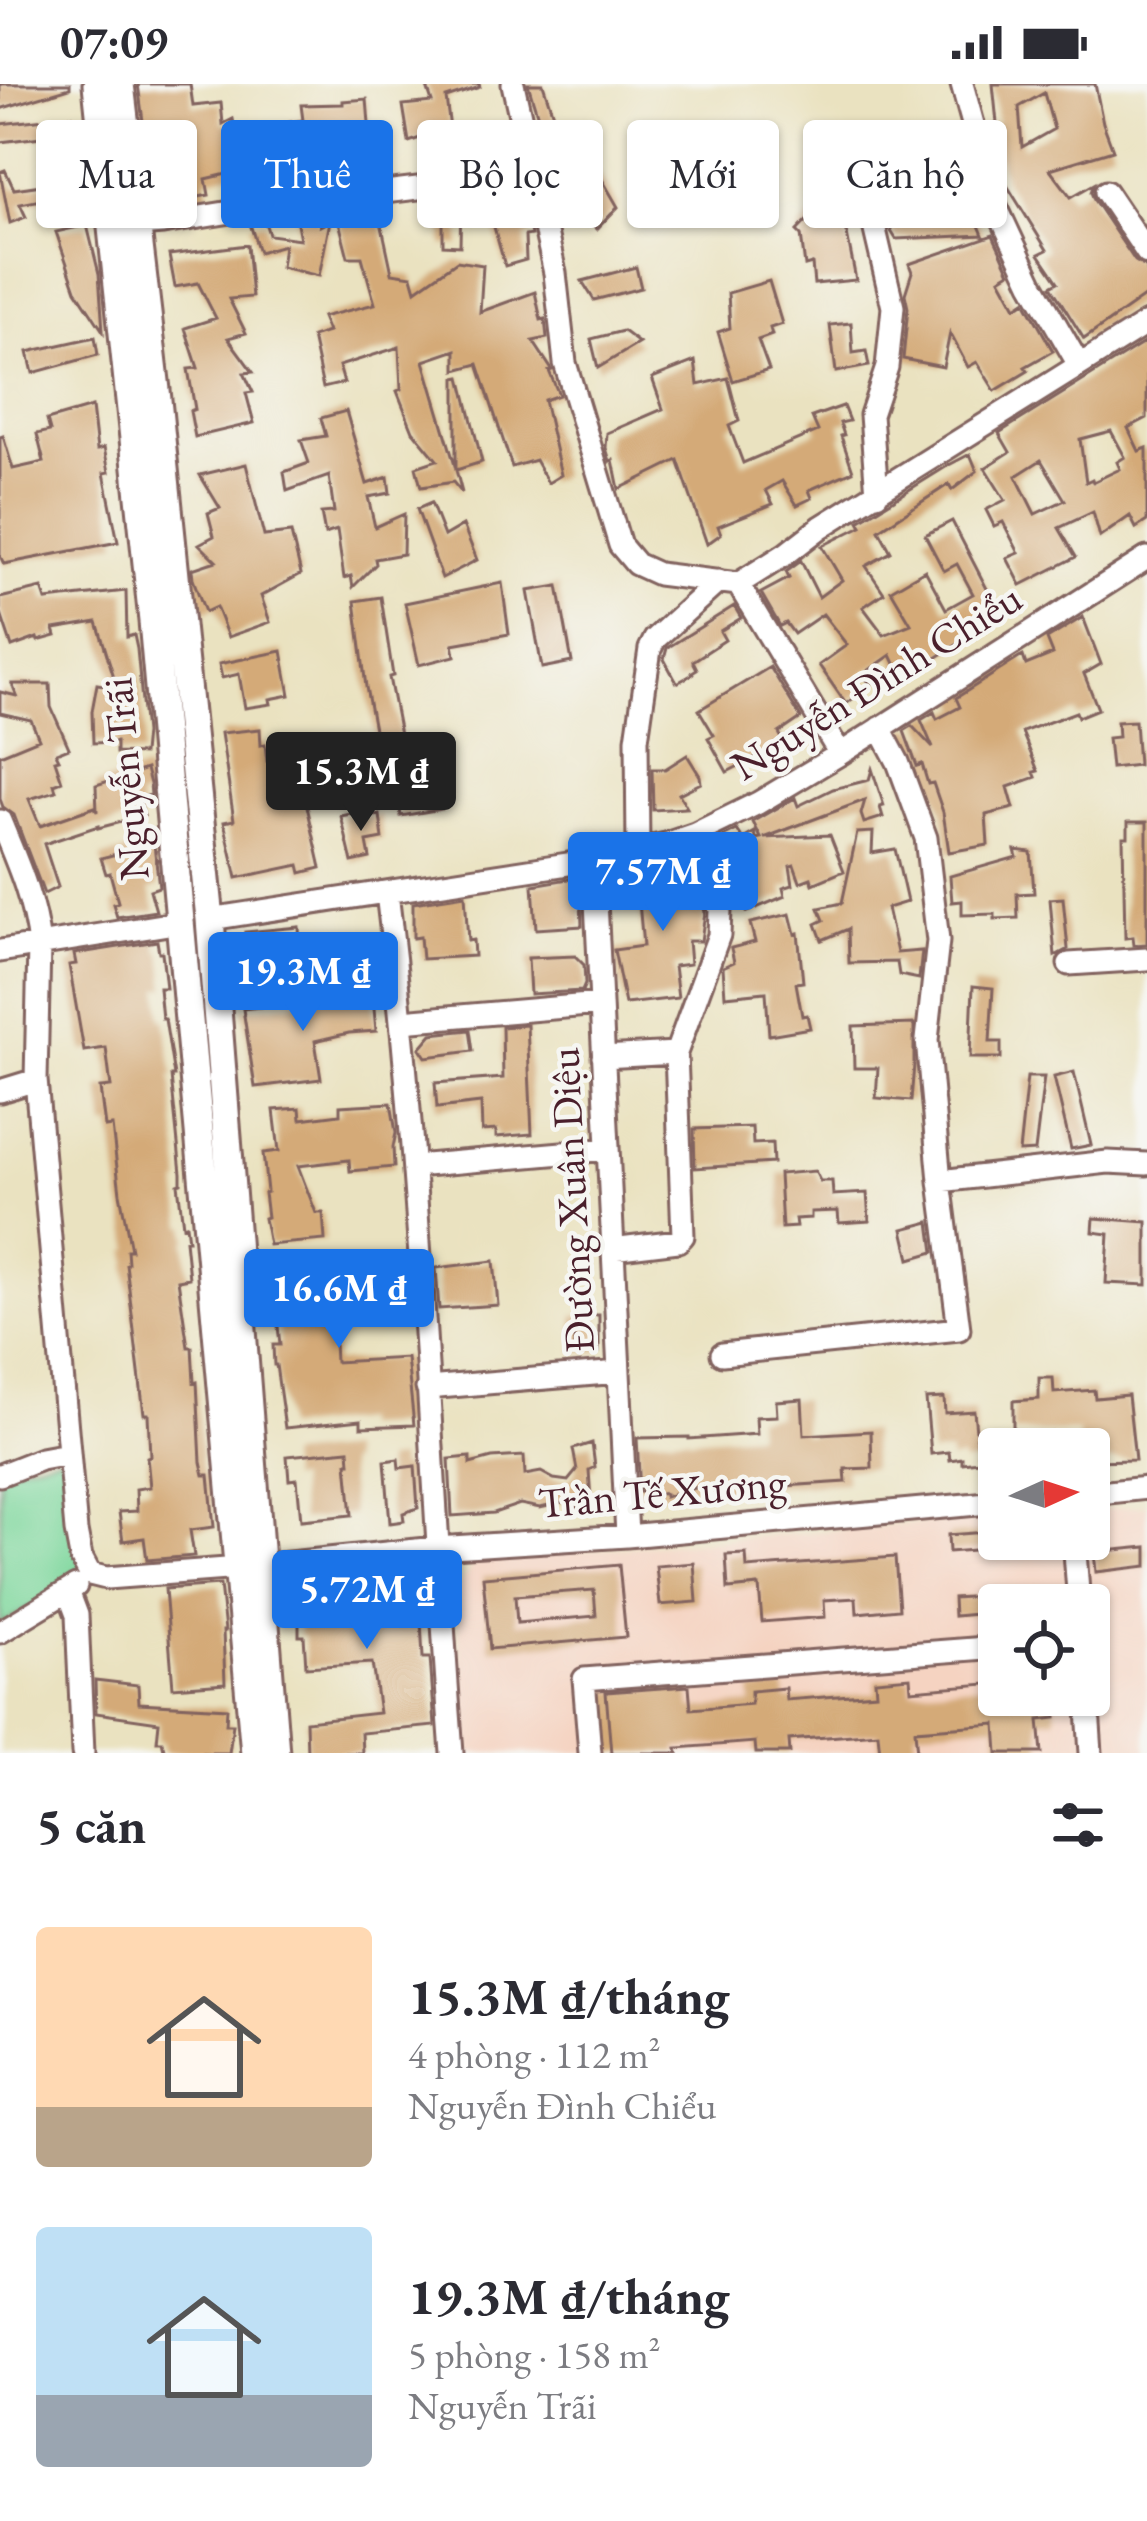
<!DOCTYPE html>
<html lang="vi">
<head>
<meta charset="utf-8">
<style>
	body { margin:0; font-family:"EB Garamond",serif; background:#f2f2f3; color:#2b2b33; height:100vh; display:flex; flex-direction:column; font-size:45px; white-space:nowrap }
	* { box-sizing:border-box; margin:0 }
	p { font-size:39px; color:#7c7c81 }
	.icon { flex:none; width:66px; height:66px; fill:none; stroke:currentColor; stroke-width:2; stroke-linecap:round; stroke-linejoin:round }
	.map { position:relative; height:1669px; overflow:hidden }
	.sheet { display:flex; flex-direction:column; background:#fff; flex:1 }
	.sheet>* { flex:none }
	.banner { position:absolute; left:36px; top:36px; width:1077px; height:108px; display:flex; gap:24px }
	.needle { width:78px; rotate:87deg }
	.controls { position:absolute; left:978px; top:1344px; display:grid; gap:24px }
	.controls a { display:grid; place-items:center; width:132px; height:132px; border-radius:12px; background:#fff; box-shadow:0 3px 9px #0004; font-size:60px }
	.price { position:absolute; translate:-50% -102px; padding:0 27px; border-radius:12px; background:#1a73e8; color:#fff; font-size:39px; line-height:78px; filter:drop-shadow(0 3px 6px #0008) }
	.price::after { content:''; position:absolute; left:50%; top:72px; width:36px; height:27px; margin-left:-18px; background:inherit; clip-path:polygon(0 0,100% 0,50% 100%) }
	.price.on { background:#222; color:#fff }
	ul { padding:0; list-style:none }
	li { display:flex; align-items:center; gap:36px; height:300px; padding:0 36px }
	li span { display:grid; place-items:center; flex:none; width:336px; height:240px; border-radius:12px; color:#555 }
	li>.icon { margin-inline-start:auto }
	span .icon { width:144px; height:144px; fill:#fffc; stroke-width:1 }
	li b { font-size:51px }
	h2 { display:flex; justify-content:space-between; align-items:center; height:144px; padding:0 36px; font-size:51px }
	.chip { padding:0 42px; border-radius:12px; background:#fff; box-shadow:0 3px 9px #0004; font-size:42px; line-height:108px }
	.chip.on { background:#1a73e8; color:#fff }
	.status { display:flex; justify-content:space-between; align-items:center; height:84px; padding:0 60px; background:#fff; direction:ltr }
	.status svg { height:33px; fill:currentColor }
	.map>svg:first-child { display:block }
	.built { fill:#f5d3c1; fill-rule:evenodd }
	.green { fill:#7fd79d; stroke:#647b64; stroke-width:3 }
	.building { fill:#d4aa78; fill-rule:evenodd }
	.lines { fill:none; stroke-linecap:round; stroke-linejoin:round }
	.minor-casing { stroke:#82635f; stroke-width:27 }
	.major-casing { stroke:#82635f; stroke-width:33 }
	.minor { stroke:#fff; stroke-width:21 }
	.major { stroke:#fff; stroke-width:27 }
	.labels { text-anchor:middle; stroke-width:9; stroke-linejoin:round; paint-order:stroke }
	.street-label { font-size:42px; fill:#4a1f2b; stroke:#f6f6f2 }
</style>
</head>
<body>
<div class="status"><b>07:09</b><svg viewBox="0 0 49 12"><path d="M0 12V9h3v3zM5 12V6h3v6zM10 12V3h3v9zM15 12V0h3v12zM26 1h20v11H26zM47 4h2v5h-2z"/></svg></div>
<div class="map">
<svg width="1147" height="1669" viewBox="0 0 1147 1669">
	<rect width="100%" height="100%" fill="#f6f6f2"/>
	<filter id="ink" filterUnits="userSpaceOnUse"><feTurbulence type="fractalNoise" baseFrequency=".00833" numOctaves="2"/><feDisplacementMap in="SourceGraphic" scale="24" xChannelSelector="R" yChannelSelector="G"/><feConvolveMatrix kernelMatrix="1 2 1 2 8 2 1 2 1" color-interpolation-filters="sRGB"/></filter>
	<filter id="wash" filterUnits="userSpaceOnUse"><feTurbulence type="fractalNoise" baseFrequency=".004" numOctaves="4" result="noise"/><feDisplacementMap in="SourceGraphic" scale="48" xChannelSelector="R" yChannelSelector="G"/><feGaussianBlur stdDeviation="2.7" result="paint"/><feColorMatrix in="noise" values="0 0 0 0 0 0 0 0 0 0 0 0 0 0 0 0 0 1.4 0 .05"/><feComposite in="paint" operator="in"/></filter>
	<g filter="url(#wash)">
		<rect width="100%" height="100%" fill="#eae2c0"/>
		<path class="built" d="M1147,1421v248h-678l-14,-163 23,-31 521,-42v22h90v-29zM999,1521h90v90h-90z"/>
		<path class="green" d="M68,1370l22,120 -90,51v-155z"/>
		<g id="blocks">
			<path class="building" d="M0,0h70v4l-70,21z
				M138,0h52l3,22 28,-3 2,21 10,-5 11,51 -38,9 3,16 -42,8 -9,-49 -9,1 1,-16 -5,-3z
				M426,0h53l1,3 -34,11 9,69 -22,4 -5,-36 -19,7 -6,-37 29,-3z
				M528,0h15l14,43 -13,9z
				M993,0h102l8,39 10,27 -63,19 21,28 23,-13 -3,8 3,8 41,61 12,7v27l-63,44 -33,-53 7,-4 -19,-28 8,-4 -42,-68 -16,-58 8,-1zM1044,9l10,36 -32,18 -3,-40z
				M367,15l5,63 -18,1 -3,-31 -26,2v3l-38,2 -2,-16 18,-3 -2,-15 42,-1v-3z
				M72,32l2,17 -74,9v-18z
				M932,58l11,27 6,30 16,-7 18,43 -87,4 -5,-8 -6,-34 -9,2 -2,-15 8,-2 -12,-22z
				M5,86l9,19 68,-10 6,12 -68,13 6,13 -16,6 -10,-51z
				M599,90l19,33 -21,22 -11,-10 6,-17 -14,-16z
				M850,102l9,17 -9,2 4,23 -8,1 10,51 -42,4 -2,-20 -7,2 -4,-31 -4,-4 19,-20 24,-10 -4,-8z
				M521,107l10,44 -6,1 1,24 -21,6 -20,-71z
				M443,118h18l-1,44 -17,-1z
				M378,124l14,65 20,3 4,14 41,-29 26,4 -3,47 55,-20 6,28 4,-1 2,19 -14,3 19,29 -3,1 10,24 -15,5 17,75 -13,8 -13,-23 -23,7 -34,-103 -22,6v-20l-32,11 32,108v-91l5,-1 21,85 -26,8 6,23 -9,-11 -32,5 -5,-20 21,-7 -24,-29 -16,-40 4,-2 -2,-42 -60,19 5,17 -21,5 -11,-51 16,-5 -6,-15 53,-13 -13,-47h-14l-10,-39 14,-7z
				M318,131l2,11 10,-5 -11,55 -38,-9 3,-22 -25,7 -9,-28 15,-2 4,13 31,4 -4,-21z
				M87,141l12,49 4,57 -27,-41 -20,-58z
				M993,151l17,37 -10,6 16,29 9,-6 28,50 -28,16 3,4 -33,20 -18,-29 -9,5 -18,-34 -7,34 -40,-8 5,-51 -3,-14 7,-22 -3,-8z
				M247,161l5,52 -23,2 17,34 -18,5 25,34 -9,1 9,19 -7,1 8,30 -59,14 -5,-26 5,-2 -7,-40 10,-1 -13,-40 31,-10 -18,-35 -23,4 -6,-32z
				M636,183l5,21 -47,12 -12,-19z
				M769,197l13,43 -12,4 2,7 -14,5 11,30 -36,11 -15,-49 12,-4 -2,-35z
				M851,239l2,30 13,-2 3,15 -33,6 -6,-47z
				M623,247l16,12 -41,25 -7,-29z
				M95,253l3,18 -65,18 -5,-21z
				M1147,257v77l-19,10 11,23 8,-3v73l-11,7 -6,-12 -30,21 -7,-25 -34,16 17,29 -55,28 -14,-27 12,-5 -16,-31 -9,4 -8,-16 19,-10 -20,-32 25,-16 -11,-19zM1111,347l14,26 -8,5 3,7 -27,13 -1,-3 -6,3 -6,-43zM1041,376l24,40 -30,14 -19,-38z
				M695,277l3,24 30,-7 11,43 -10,5 14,37 75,-32 -6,-14 31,-11 6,15 -9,2 4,12 -3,1 12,35 -44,19 3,8 -15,7 -15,-24 -16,9 7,14 -55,22 3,8 -14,10 -29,-84 -59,29 -6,-29 -3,1 -4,-13 1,-15 56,-24 -11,-31z
				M92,323l5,43 7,-2 5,24 -5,1 14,69 -114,22 -4,-8v-119l3,-1 10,33 31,-7 -7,-28 13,-3 -3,-11z
				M346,327l21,73 21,-7 2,16 -22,4 7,30 29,-13 -1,40 -28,5 1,5 -23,23 -2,-11 -7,2 -7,-48 -12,4 -4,-21 13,-1 -5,-36 -42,15 -3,-19 25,-9 -8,-23 25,-4 -5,-18z
				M970,370l7,17 -25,19 -3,-6 -70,46 12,22 -25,14 18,27 -21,14 21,28 27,-11 -20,-34 34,-20 21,39 27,-15 -16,-30 -13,7 -19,-36 27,-14 47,91 -19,18 -44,28 -31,14h-6l-8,-17 -29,20 9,9 -25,20 -27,-39 28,-20 -24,-31 -29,20 -8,-11 -6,3 -19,-33 28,-15 -3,-6 15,-11 18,36 23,-17 -20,-34 40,-20 -3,-5 90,-56z
				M246,380l18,72 27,-3 10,41 -40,22 9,26 -42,15 -12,-30 -11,5 -12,-33 -1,-10 24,-8 -17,-17 15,-8 -6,-23 12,-5 -20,-33z
				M431,419l13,33 19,-11 14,35 -35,18 -25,-69z
				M502,499l7,51 -56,10 2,12 -36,9 -14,-62z
				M558,502l14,76 -30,6 -14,-77z
				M42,504l4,12 80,-9 1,46 7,-2 3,14 8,84 -2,21 -27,-1v-11l-23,1 -1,-32 5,-27 20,3 -20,-65 -43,7 2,7 -18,5 -1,-3 -25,9 -12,-36v-13z
				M381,513l12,79 -4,1 22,115 27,-4 3,21 -40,7 -6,-41 -12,2 -17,-90 -11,-86z
				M734,522l7,12 -21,13 5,9 -32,21 4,8 -5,3 1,2 -16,9 -13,-24 3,-11z
				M1083,533l18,47 -17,10 14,35 -20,8 -2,-5 -54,20 16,39 -4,1 2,5 -28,10 6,21 -28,7 2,30 -39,7 -6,-40 -10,-29 -5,1 -6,-20 -5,2 -13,-35 8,-5 21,22 -12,-28 13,-8 3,7 23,-12 -4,-9 63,-40 4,-2 3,9 27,-11 -6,-15z
				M282,567l8,44 -20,4 1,5 -26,4 -6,-34 -17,4 -3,-14z
				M770,583l31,51 -22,15 10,18 -26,14 -5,-9 -31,16 -19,-34 6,-3 -15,-25z
				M12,600h38l1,23 18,41 -13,5 3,6 -4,1 7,21 -8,3 2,7 -27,8 11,27 55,-19 2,5 -1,-27 50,-16 4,15 1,11 -12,3 5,18 -46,12v-2l-54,18 14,43 -14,7 -30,-79 -11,-8 -3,-8v-44l39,-16 -8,-19 -31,-7v-21l17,4z
				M1135,637l3,44 -27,3 -3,-30 10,-1 -1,-15z
				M260,645l1,16 4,-1 2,17 43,-6 -5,-15 15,-4 11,36 30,-7 3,10 -19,6 4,17 -14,5 -5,-18 -26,8 17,75 -20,5 -2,-8 -62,13 -13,-56 10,-2 -13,-87z
				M687,671l13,21 1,7 -22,11 8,14 -34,2 -1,-41h13z
				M872,685l12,37 -4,1 3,10 -19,6 -3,-9 4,-14 -101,38 66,-3 14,36 -31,13 -2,-6 -11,4 -6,-17 -4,1 3,19 -10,3 2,8 -38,16 -2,-10 -11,3 -21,-63 24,-12 6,9 12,-7 1,7 5,-1 -8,-16 42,-24 3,8 35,-17 36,-9z
				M361,728l1,6 18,-3 3,24 -16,3 3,16 -18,4 -11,-46z
				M1128,738h19v122l-13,1 -1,-8 -8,1 -2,-101h5z
				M873,748l-1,21 23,-4 12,53 -20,6 10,45 25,-2 -3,28 -20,-4 -2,-13 -48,1 -1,-34 -26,11 -6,-16 8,-4 -5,-12 23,-5 15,-70z
				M154,760l5,43 -9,3 6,21 -39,6 -4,-13 5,-2 -8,-29 -4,1 -5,-16z
				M1015,766l16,2 3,41 -17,1 1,24 -23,1v-5l-33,1v-14l-10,1 -2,-26 67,-19z
				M686,769l19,59 -4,29h-13l2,23 -16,2 4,32 -53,6 -11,-54 29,-4 -4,-44 15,-2 -2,-37z
				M580,793l2,49 -46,3 -3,-44z
				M465,811l3,46 5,-1 1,16 -52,3 -2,-22 -7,1v-35z
				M1063,814l5,51 -13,7 -5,-57z
				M790,830l5,20 3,-1 5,49 -7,1 6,33 5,-1 3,13 -41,7 -3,-43 -41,4 -2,-29 11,-5 -3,-14 24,-6 -5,-19z
				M299,843l1,17 -19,1 3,22 -31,5 -8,-40z
				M157,857l2,11h3l4,36h-7l3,31h3l9,57h-3l10,97v10l-3,1 5,42 3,-1 2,15h-3l4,38 -11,2 10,67h4l2,36 3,-1 4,80 3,13h5l5,52 -24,3 4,26 -47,4 -3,-22 -21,3 -4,-29 18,-1 -1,-22 14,-2 -3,-30 3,-1 -2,-42h-4l-18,-150 2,-1 -1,-13h4l-11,-57 -8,-67 -7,1 -5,-39 11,-1 -5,-39 -22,3 -15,-86 7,-1 -2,-10z
				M575,872l9,9 1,19 -3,7 -52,3 -2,-36z
				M372,902l4,45 -27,2 -34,8 6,38 -66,8 -12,-78 58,-7 1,4 46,-18z
				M973,902l20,2 -3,54h11v16h-31z
				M914,940v41l-3,36 -35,-3 2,-30h-24l-1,-42z
				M527,941l5,109 -36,3v-7l-14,1 -1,-28 -44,5 -2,-25 68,-5 -1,-51z
				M470,946l3,21 -47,6 -6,-9 12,-14z
				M1074,988l17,73 -20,4 -17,-72z
				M1027,993h17l-9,74 -16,1z
				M391,1019l5,30 -3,14 1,20 -44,4 -1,-11 -51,6 18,47h7l2,27 -56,5 -5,-27 3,-1 -3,-24 3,-1 -4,-39 16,-2 -5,-41 26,-2 1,11 39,-5v-8z
				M752,1043l1,17 19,-1 1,20 -78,5 -1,-39z
				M815,1087l5,10h12l1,14 34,-2 2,28 -30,2 -1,-12 -27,1v6l-16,1 1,8 -14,1 -3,-54z
				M1094,1134l53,4v63l-41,-2 3,-49 -16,-2z
				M930,1138l4,30 -24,7 -7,-30z
				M494,1177l4,44 -59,4 -3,-41z
				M401,1181l4,51 -72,6 2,40 72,-4 7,67 -53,2v-7l-76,8 -9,-63h-2l-1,-20h7l-5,-48 -3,1 -1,-16 75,-8v-4z
				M574,1231h25v37l-25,-1z
				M1039,1294h14l1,15 40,-3 1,8 33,-3 7,65 -46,1v-12h-10l-1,-17 -65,1v-32l26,-2z
				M944,1314l1,15 29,-2 5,50 -17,2v-5l-12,2 -1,-8 -18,2 -5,-55z
				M802,1315l2,36 67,-4 1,37 -27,1 1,13 -142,9v-6l-39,12v-3l-25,-2 -3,-54 52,-1v2l68,-5 -1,-17 21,-1 -1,-15z
				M592,1359l3,24 -6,3 2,30 -18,9 -2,-8 -31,7 -20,-4 -26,9 -42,3 -3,-57 21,-2v7l22,-6 32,-2 1,19 16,-3 13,7 14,2 9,-11 -4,-21z
				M349,1366l1,13h-3l5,52 -51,5 -4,-41 -8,1 -2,-24z
				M398,1375l1,9 16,-2 3,42 -15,5 1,8 -14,2 -5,-62z
				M999,1447v17l-50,4 -1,-17z
				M1147,1463v19l-51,6 -2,-20z
				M746,1470l1,14 148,-11 4,52 -42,4 -1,-15 -32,2 1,17 -63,5 -3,-36 -31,3 -2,-34z
				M694,1479l3,39 -37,3 -4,-39z
				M619,1481l7,72 -136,12 -7,-72zM594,1506l2,26 -79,7 -2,-27z
				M355,1487l1,11 59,-6 2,30h9l1,14 -6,1 2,37h7l5,68 -74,7 1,20h-55l-1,-32 73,-8 -7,-50 -66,4 -2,-31h-5v-36h-4l-4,-22z
				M220,1501l5,46h-2l2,52 -52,4 -8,-98z
				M999,1511v17l-45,4 -1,-18z
				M910,1593l1,13 88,-7v12h55l2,23 -17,2 3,33h-44l-2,-29 -81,6 2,23h-37l-2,-20 -89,7 1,13h-34l-1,-11 -78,6 1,5h-67l-5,-61 83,-6 2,23 60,-5v-13l34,-3 1,12 90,-7 -1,-13z
				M95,1596l43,5 1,18 88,5 -1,16h7l-4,29h-64l-3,-12h-5l2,-19 -63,-9z"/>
		</g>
	</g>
	<g filter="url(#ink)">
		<use href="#blocks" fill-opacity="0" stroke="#82635f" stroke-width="3"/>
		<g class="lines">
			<g class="minor-casing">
				<path id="minor" d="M513,0l42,189 10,90 55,182 16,19 22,10 80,10 48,-30 35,-27 326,-204
					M962,0l33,120 37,79 47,82
					M1106,108l41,61
					M137,141l26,-2 105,-17 266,-32
					M875,146l18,77 -6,60 -16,48 6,79
					M738,500l102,170
					M0,737c17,41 34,79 39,124l-3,135 40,451 5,26 9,17 16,4 134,-10
					M638,766l-1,-111 13,-90 5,-10 64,-58
					M594,776l33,676
					M387,809c35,285 43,573 65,860
					M210,835l384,-59 72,-16 29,-10 63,-31 82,-49 307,-196
					M0,867l181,-29
					M1069,880l78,-5
					M402,937l198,-17
					M603,973l73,-4
					M0,1007l36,-11
					M414,1082l194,-17
					M940,1097l168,-19 39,2
					M612,1165l66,-8 5,-5 -7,-183 43,-118 1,-25 -25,-76
					M722,1270l237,-25 -19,-148 -13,-141 11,-99 -12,-103 -28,-76 -18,-34
					M427,1304l192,-16
					M0,1391l41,-16 27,-5
					M1089,1410l58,-6
					M1074,1455l5,66
					M259,1482l177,-18 191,-12 372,-34
					M68,1507l9,24 6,138
					M0,1548l76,-46
					M1087,1611l4,58
					M590,1669l-6,-74 415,-32"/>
			</g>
			<g class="major-casing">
				<path id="major" d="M97,0l56,537 102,1132
					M120,0l36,306 54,529 65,834"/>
			</g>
			<use href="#minor" class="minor"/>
			<use href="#major" class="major"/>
		</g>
	</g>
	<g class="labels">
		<g class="street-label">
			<text transform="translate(876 597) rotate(-32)" y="15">Nguyễn Đình Chiểu</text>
			<text transform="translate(125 695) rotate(-95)" y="15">Nguyễn Trãi</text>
			<text transform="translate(571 1116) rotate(-93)" y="15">Đường Xuân Diệu</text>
			<text transform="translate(662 1408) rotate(-5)" y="15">Trần Tế Xương</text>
		</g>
	</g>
</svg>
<div class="controls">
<a><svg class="needle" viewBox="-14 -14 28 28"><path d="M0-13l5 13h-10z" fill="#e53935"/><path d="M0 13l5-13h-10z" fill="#7c7c81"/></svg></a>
<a><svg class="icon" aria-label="locate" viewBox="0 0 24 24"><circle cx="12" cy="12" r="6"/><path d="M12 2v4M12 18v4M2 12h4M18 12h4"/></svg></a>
</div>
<b class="price on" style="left:361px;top:750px">15.3M ₫</b>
<b class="price" style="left:663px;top:850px">7.57M ₫</b>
<b class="price" style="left:303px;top:950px">19.3M ₫</b>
<b class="price" style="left:339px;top:1267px">16.6M ₫</b>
<b class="price" style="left:367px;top:1568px">5.72M ₫</b>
<div class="banner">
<a class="chip">Mua</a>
<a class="chip on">Thuê</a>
<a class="chip">Bộ lọc</a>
<a class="chip">Mới</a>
<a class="chip">Căn hộ</a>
</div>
</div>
<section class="sheet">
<h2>5 căn<svg class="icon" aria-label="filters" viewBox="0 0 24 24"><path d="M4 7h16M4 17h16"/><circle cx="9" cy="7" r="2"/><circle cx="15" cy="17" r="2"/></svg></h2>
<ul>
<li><span style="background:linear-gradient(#ffd9b3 75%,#b9a48a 0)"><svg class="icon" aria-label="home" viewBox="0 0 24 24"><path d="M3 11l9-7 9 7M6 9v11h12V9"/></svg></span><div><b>15.3M ₫/tháng</b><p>4 phòng · 112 m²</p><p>Nguyễn Đình Chiểu</p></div></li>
<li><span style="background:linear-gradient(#bfe0f5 70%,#9aa5b1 0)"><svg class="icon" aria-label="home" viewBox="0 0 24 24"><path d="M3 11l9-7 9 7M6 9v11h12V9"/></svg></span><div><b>19.3M ₫/tháng</b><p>5 phòng · 158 m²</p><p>Nguyễn Trãi</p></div></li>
</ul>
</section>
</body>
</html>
